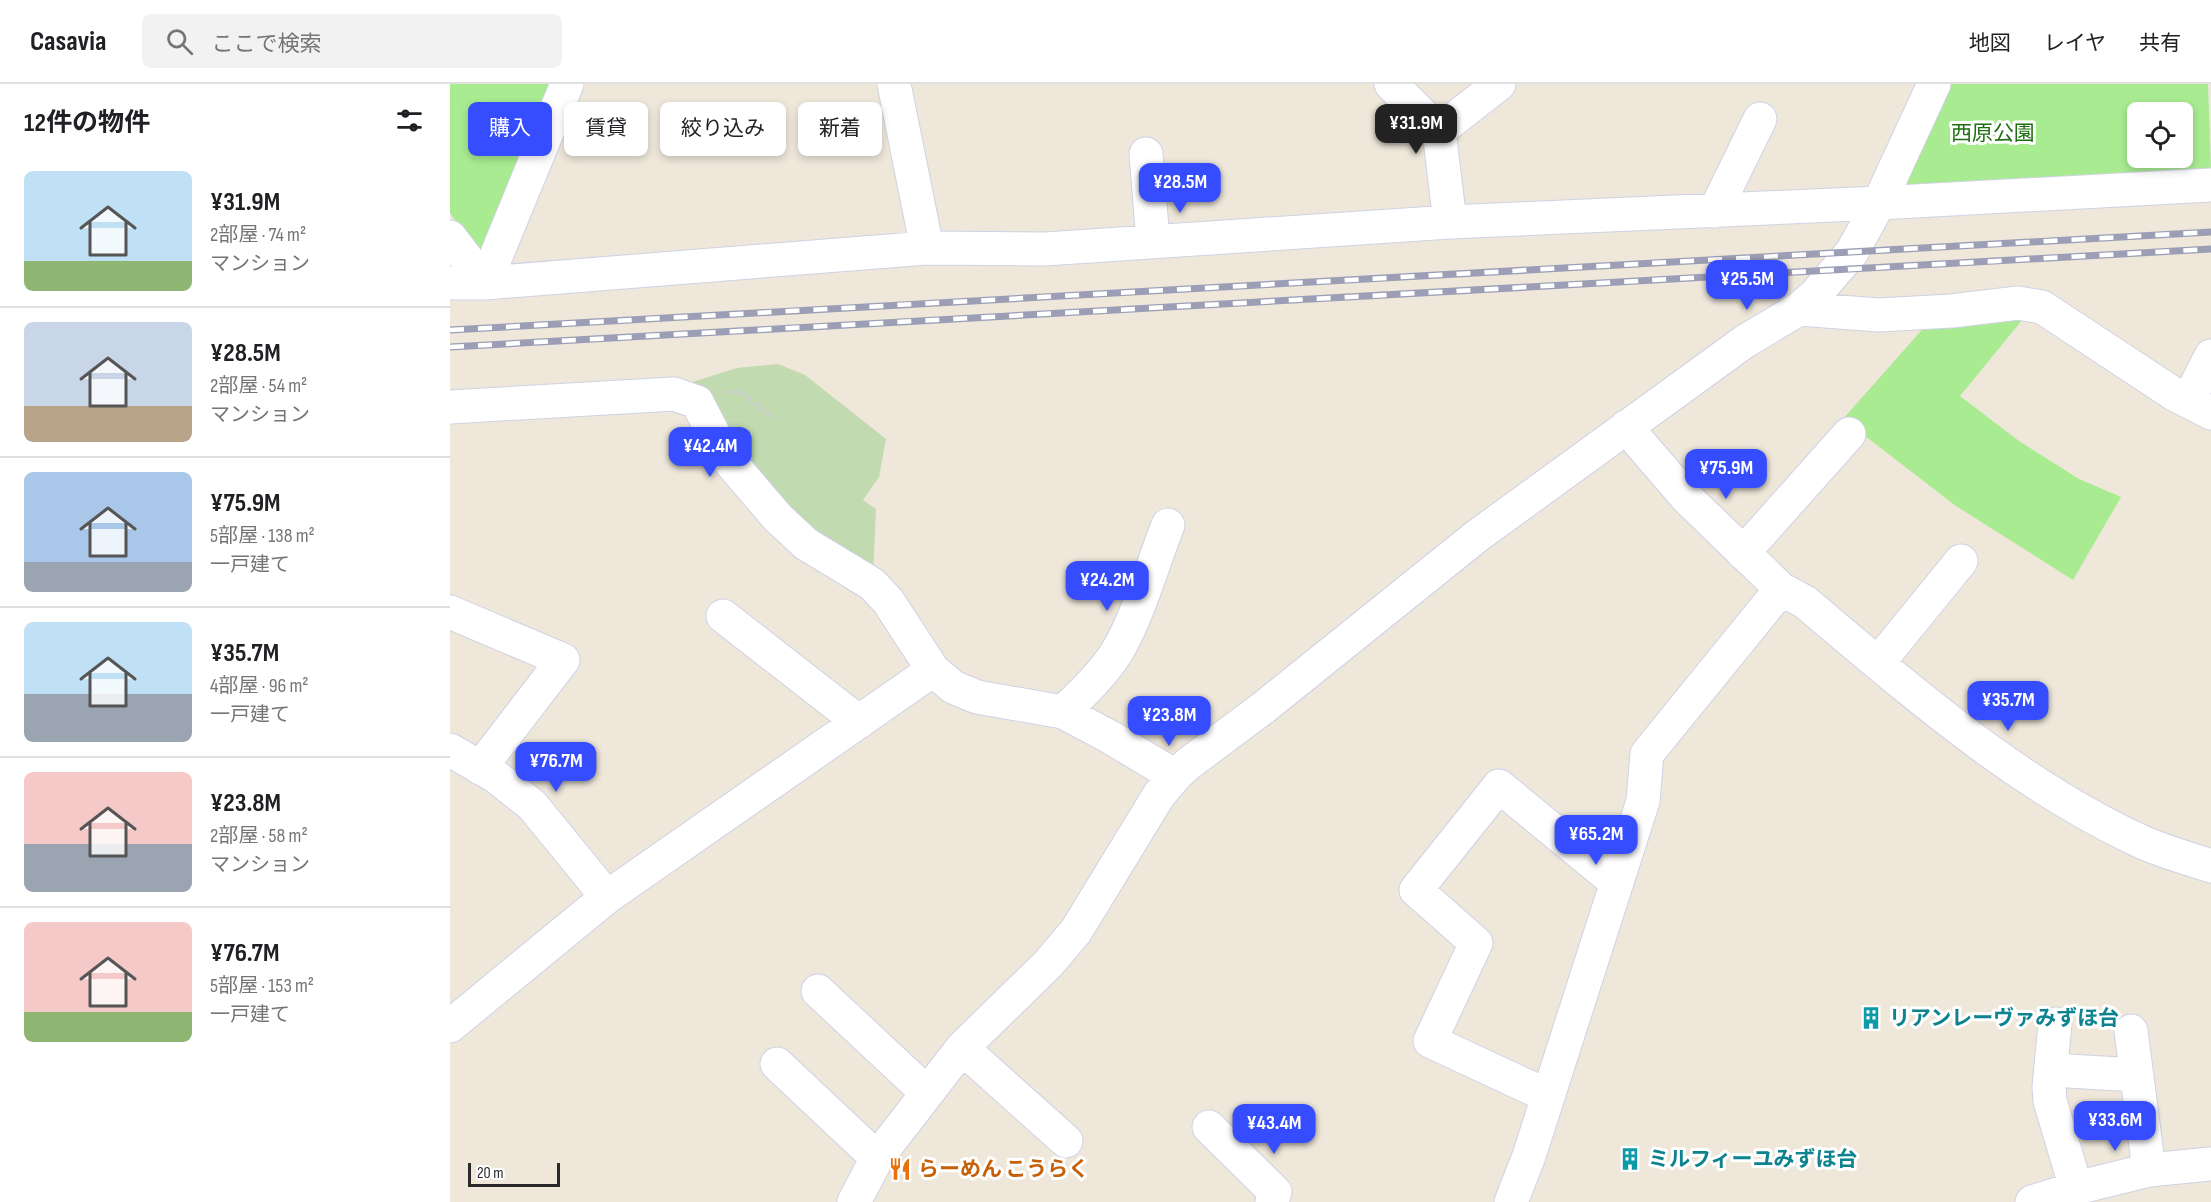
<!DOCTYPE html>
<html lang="ja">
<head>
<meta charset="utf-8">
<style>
	body { margin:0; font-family:"Sofia Sans Condensed","Noto Sans JP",sans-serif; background:#f2f2f2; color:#202124; height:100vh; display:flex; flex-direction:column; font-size:22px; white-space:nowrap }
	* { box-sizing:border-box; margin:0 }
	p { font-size:20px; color:#757577 }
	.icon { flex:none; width:33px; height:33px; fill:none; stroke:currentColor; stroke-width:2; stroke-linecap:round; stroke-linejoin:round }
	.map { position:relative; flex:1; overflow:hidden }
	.sheet { display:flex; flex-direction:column; background:#fff; width:450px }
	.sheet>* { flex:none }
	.hud { position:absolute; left:18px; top:18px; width:570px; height:54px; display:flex; gap:12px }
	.fabs { position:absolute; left:1677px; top:18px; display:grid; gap:12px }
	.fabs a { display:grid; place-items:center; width:66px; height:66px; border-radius:9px; background:#fff; box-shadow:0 3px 9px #0003; font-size:30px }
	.scale { position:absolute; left:18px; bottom:15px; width:92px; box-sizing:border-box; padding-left:6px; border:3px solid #2a2a2a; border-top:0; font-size:16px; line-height:21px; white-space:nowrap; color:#2a2a2a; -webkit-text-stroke:4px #fff; paint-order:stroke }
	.price { position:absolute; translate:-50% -51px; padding:0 14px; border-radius:12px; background:#364cff; color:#fff; font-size:20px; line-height:39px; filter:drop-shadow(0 2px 3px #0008) }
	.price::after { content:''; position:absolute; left:50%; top:36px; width:18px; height:14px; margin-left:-9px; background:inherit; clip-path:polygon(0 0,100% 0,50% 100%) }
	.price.active { background:#222; color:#fff }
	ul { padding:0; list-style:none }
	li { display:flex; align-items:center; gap:18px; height:150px; padding:0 24px }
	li+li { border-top:2px solid #e0e0e0 }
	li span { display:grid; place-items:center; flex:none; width:168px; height:120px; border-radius:9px; color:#555 }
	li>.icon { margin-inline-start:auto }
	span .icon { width:72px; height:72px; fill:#fffc; stroke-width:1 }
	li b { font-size:26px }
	h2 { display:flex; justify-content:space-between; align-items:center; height:72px; padding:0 24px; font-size:26px }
	.tag { padding:0 21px; border-radius:9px; background:#fff; box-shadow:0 3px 9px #0003; font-size:21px; line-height:54px }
	.tag.active { background:#364cff; color:#fff }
	header { display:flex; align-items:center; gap:36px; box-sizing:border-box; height:84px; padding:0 30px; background:#fff; border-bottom:2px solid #e0e0e0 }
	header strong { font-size:28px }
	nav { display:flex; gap:33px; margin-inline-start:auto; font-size:21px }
	.search { width:420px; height:54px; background:#f2f2f2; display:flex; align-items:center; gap:15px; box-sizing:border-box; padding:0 21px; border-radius:9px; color:#757577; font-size:22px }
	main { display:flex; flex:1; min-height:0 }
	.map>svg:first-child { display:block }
	.green { fill:#a8eb90; fill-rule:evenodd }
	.cemetery { fill:#c1daaf }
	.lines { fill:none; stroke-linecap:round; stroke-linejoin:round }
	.minor-casing { stroke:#cfd2e5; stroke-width:35 }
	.path { stroke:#ccc; stroke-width:4; stroke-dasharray:4.5 3; stroke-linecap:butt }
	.minor { stroke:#fff; stroke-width:33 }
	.rail-casing { stroke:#9c9eb6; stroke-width:7 }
	.rail { stroke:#fff; stroke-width:4.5; stroke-dasharray:14; stroke-linecap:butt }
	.labels { text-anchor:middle; stroke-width:6; stroke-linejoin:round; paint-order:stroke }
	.park-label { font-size:21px; fill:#1e6f12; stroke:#fff }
	.culture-label { font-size:21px; font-weight:bold; fill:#0d838f; stroke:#fff; text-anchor:start }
	.food-label { font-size:21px; font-weight:bold; fill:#c56008; stroke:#fff; text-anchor:start }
</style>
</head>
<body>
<header>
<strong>Casavia</strong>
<div class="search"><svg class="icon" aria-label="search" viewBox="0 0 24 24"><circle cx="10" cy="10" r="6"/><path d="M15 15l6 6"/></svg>ここで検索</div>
<nav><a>地図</a><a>レイヤ</a><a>共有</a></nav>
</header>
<main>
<section class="sheet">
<h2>12件の物件<svg class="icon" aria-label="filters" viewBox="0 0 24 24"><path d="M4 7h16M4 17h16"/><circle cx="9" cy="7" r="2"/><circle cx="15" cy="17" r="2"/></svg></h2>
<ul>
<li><span style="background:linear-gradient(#bfe0f5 75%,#8fb573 0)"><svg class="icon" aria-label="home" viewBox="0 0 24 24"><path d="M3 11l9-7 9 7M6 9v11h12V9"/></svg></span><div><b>¥31.9M</b><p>2部屋 · 74 m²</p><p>マンション</p></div></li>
<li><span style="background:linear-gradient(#c9d6e8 70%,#b9a48a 0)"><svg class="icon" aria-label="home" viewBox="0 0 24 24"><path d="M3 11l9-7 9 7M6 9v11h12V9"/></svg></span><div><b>¥28.5M</b><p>2部屋 · 54 m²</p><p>マンション</p></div></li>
<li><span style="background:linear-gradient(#a9c7e8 75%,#9aa5b1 0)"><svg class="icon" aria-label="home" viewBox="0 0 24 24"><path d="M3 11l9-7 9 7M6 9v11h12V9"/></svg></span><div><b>¥75.9M</b><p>5部屋 · 138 m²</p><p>一戸建て</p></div></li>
<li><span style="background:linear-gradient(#bfe0f5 60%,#9aa5b1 0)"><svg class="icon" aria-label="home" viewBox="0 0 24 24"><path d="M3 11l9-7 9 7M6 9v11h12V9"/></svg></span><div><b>¥35.7M</b><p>4部屋 · 96 m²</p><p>一戸建て</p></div></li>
<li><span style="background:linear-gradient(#f6c9c9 60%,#9aa5b1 0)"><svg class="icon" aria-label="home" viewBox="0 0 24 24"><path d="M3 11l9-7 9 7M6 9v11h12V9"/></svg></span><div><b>¥23.8M</b><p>2部屋 · 58 m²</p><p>マンション</p></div></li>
<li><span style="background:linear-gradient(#f6c9c9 75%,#8fb573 0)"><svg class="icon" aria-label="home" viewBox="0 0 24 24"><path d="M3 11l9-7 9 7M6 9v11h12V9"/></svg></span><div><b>¥76.7M</b><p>5部屋 · 153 m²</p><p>一戸建て</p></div></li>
</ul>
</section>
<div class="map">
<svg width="1761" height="1118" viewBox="0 0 1761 1118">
	<rect width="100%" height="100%" fill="#eee7da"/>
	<path class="green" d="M0,0h106l-68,167 -9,1 -29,-39z
		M1502,0h256l3,86 -307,16 37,-85zM1688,28h44v46h-44z
		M1577,230l-67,82 59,45 60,38 42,18 -48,83 -117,-74 -113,-87 85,-96z"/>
	<path class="cemetery" d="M328,280l27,11 81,64 -7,38 -16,23 13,9 -3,65 -76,-50 -111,-140 51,-16z"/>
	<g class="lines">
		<g class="minor-casing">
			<path id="minor" d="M444,0l33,164
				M941,0l48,47 11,91
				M989,47l60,-47
				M696,70l7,87
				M1265,127l45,-92
				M0,153l35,46
				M0,199h35l442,-35 118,1 405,-27 429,-19 332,-18
				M35,199l82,-199
				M1349,225l80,6 72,-4 67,-8 24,4 132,87 37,19
				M1738,317l23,-45
				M0,323l224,-13 23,8 28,54 53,62 28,26 66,40 16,17 45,69 20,17 24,10 86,15 47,25 65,39
				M1176,343l61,71 94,91 24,13c106,89 211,182 337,240 22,10 46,16 69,24
				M1293,469l106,-119
				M0,528l113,48 -83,108
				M273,532l136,106
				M1428,579l83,-102
				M613,628c19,-18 41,-39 55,-62 20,-34 35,-87 50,-125
				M0,666l45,26 37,29 75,92
				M368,907l108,101
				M1605,940l-6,63 1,14 26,87
				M0,942l157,-129 326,-227
				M1681,947l18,139
				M512,964l104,93
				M327,980l100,94
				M1601,986l86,5
				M1098,1012l-118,-55 46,-98 -60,-53 83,-104 118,97
				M759,1043l66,65 -3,10
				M404,1118l23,-44 85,-110 86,-84 28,-33 83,-136 16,-19 13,-12 75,-56 214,-172 267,-194 55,-33 16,-14 37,-43 27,-49 55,-119
				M1061,1118l18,-46 114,-355 4,-47 134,-165
				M1582,1118l44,-14 73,-18 62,-6"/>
		</g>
		<path class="path" d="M278,308h13l33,26"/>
		<use href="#minor" class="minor"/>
		<g class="rail-casing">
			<path id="rail" d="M0,246l1761,-98
				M0,263l1761,-98"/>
		</g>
		<use href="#rail" class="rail"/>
	</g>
	<defs>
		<g id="building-bare" transform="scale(1.8)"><path d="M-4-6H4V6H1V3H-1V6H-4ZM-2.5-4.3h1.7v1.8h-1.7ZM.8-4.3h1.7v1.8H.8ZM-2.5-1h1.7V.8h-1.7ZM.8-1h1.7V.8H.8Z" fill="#0f9aa8" stroke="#fff" stroke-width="2.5" paint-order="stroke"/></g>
		<g id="restaurant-bare" transform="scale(1.8)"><path d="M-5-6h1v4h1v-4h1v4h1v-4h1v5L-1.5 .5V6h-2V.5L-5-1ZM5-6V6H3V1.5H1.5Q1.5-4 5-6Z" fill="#e8710a" stroke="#fff" stroke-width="2.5" paint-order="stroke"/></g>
	</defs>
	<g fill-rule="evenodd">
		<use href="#building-bare" x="1421" y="934"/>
		<use href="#building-bare" x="1180" y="1075"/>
		<use href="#restaurant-bare" x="450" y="1085"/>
	</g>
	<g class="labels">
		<g class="park-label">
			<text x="1543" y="56">西原公園</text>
		</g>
		<g class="culture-label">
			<text x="1439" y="941">リアンレーヴァみずほ台</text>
			<text x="1198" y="1082">ミルフィーユみずほ台</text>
		</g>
		<g class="food-label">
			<text x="468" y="1092">らーめん こうらく</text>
		</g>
	</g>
</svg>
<div class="fabs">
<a><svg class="icon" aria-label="locate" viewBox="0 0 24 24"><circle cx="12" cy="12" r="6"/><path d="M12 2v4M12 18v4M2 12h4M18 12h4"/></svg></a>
</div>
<div class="scale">20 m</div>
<b class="price active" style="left:966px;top:71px">¥31.9M</b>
<b class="price" style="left:730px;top:130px">¥28.5M</b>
<b class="price" style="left:1297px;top:227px">¥25.5M</b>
<b class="price" style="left:260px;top:394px">¥42.4M</b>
<b class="price" style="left:1276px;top:416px">¥75.9M</b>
<b class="price" style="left:657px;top:528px">¥24.2M</b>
<b class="price" style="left:1558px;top:648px">¥35.7M</b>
<b class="price" style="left:719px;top:663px">¥23.8M</b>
<b class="price" style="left:106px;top:709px">¥76.7M</b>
<b class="price" style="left:1146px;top:782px">¥65.2M</b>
<b class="price" style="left:1665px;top:1068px">¥33.6M</b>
<b class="price" style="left:824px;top:1071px">¥43.4M</b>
<div class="hud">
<a class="tag active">購入</a>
<a class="tag">賃貸</a>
<a class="tag">絞り込み</a>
<a class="tag">新着</a>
</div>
</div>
</main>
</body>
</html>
